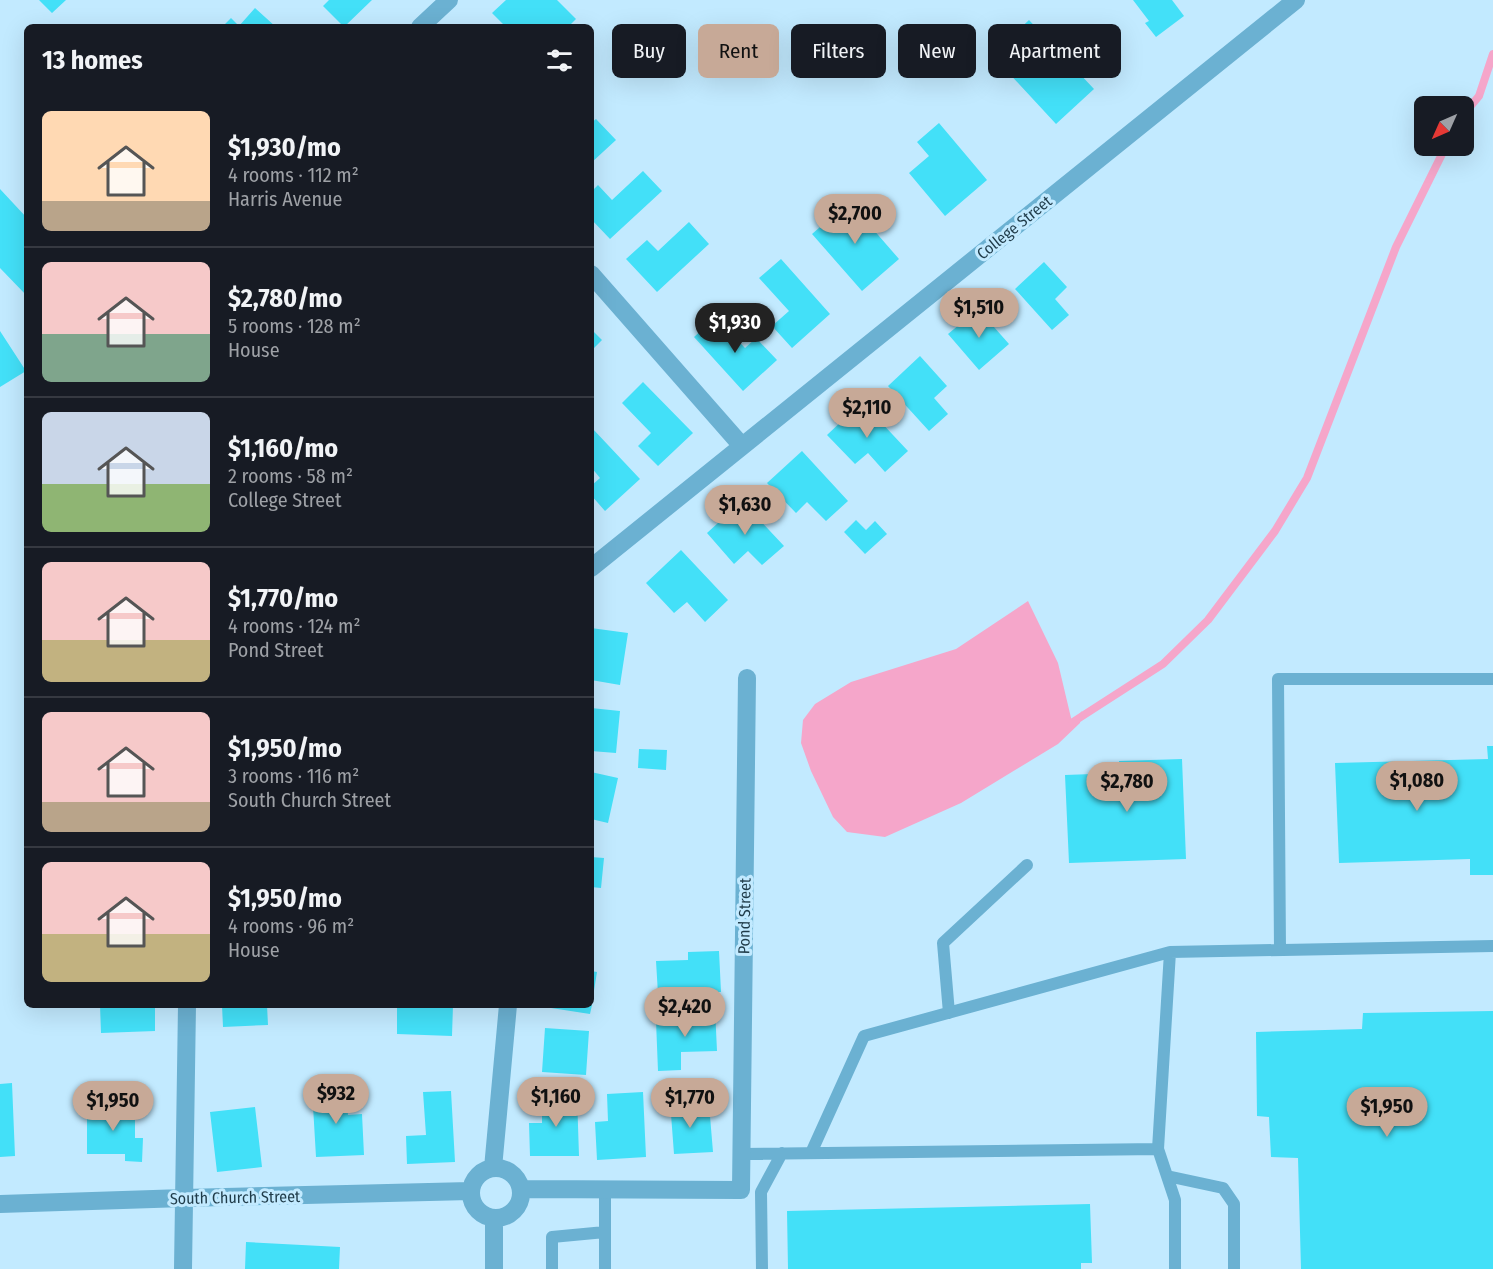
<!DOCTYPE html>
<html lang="en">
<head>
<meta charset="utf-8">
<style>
	body { margin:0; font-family:"Fira Sans Condensed",sans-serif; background:#242831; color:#f1f3f6; height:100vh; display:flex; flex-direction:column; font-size:22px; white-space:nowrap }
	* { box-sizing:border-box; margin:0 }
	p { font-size:20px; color:#9ea1a6 }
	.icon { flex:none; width:33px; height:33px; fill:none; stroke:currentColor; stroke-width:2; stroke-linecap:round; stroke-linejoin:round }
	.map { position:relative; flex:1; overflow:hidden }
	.sheet { position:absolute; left:24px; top:24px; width:570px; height:984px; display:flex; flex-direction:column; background:#171b24; border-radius:9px; box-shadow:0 6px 24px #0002 }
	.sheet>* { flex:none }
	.guide { position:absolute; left:612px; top:24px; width:570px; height:54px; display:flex; gap:12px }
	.needle { width:39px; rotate:225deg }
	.fabs { position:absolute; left:1414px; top:96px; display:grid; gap:12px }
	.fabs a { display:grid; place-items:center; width:60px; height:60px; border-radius:9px; background:#171b24; box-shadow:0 6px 24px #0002; font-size:30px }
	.price { position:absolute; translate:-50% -51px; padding:0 14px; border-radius:21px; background:#c7a997; color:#111; font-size:20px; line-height:39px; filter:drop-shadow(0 2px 3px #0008) }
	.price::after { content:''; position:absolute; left:50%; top:36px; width:18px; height:14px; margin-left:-9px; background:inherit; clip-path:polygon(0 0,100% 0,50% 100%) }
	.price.on { background:#222; color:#fff }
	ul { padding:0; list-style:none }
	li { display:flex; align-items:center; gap:18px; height:150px; padding:0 18px }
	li+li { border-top:2px solid #363941 }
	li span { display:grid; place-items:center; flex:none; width:168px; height:120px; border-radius:9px; color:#555 }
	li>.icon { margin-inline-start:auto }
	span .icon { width:72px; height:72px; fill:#fffc; stroke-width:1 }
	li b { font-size:26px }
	h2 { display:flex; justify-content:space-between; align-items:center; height:72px; padding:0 18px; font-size:26px }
	.pill { padding:0 21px; border-radius:9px; background:#171b24; box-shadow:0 6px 24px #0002; font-size:21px; line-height:54px }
	.pill.on { background:#c7a997; color:#111 }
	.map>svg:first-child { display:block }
	.water { fill:#f5a6ca }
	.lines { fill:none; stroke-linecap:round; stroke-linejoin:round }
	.stream { stroke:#f5a6ca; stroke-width:8 }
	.building { fill:#43e0f8 }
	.lane { stroke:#6bb1d2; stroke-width:12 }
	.street { stroke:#6bb1d2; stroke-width:18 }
	.labels { text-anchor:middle; stroke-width:6; stroke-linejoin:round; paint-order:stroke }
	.street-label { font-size:16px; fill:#1f3b49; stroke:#c2eaff }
</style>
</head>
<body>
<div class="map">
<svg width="1493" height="1269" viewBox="0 0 1493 1269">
	<rect width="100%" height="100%" fill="#c2eaff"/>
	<path class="water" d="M1028,601l30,62 14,59 10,-11 -2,12 -22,21 -97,59 -76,34 -38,-5 -14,-15 -22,-46 -10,-28 2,-23 12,-16 36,-22 105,-33z"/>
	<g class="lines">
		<path class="stream" d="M1464,114l15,-18 14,-42
			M1073,722l90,-58 45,-44 67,-89 32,-53 89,-231 50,-101"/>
	</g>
	<path class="building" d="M39,0h27l-14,13z
		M329,0h43l-28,27 -21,-21z
		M506,0h51l19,19 -8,8h-62l-14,-14z
		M1133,0h39l12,16 -28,21 -11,-14 4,-2z
		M255,8l21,19h-54l9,-9 8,8z
		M1029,20l65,69 -38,35 -51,-55 21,-19 -14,-14z
		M641,37l17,17 -17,17 -17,-18z
		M596,119l20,21 -25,23v-40z
		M939,123l48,57 -42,36 -36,-43 20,-17 -12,-14z
		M643,171l19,20 -52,48 -19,-20v-27l7,-7 14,15z
		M0,189l27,29v78l-27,-28z
		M845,197l54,62 -37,32 -50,-57 15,-13 -4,-4z
		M689,222l20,22 -52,48 -31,-33 21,-19 11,11z
		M781,259l49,55 -38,34 -20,-22 17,-15 -30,-33z
		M1044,262l23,25 -12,12 14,16 -17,15 -37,-41z
		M978,309l31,35 -30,26 -31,-36z
		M716,317l29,31 11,-10 21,22 -34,31 -49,-54z
		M591,329l11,11 -11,11z
		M0,331l26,40 -26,16z
		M920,356l27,30 -13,12 14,16 -19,17 -41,-45z
		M643,382l50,51 -35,33 -20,-20 13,-13 -29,-30z
		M862,402l46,49 -23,21 -17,-19 -13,11 -28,-29z
		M592,428l48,51 -35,32 -14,-16v-9l9,-8 -9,-11v-38z
		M802,451l46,50 -22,20 -19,-19 -11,11 -29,-30z
		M742,501l42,45 -22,19 -14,-14 -14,13 -27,-31z
		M856,520l10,10 9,-9 12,13 -22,20 -21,-22z
		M681,550l47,50 -23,22 -18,-20 -13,11 -28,-30z
		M591,628l37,5 -8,52 -29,-5z
		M591,708l29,3 -4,42 -25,-2z
		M1487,746h6v129h-23v-16l-131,4 -4,-100 153,-4z
		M639,749l28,1 -1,20 -28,-2z
		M1182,759l4,100 -117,4 -4,-88 54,-2v-12z
		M591,772l27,6 -10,45 -17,-4z
		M591,857l13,1 -3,30 -10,-1z
		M719,951l2,41 -63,2 -2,-33 32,-1v-8z
		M591,971l6,1 -5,31h-1z
		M100,1005h55v26l-54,2z
		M222,1005h45l1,20 -45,2z
		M397,1005h56l-1,31 -55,-2z
		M538,1005h54l-2,9 -52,-8z
		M715,1008l2,43 -36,1v18l-23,1 -2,-50 33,-1 -1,-11z
		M1493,1011v258h-192l-3,-111 -27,-1 -2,-40 -12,-1 -1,-84 106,-3 1,-16z
		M545,1028l44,3 -3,44 -44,-3z
		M12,1083l3,73 -15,1v-73z
		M346,1087l2,28 14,-1 2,41 -48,2 -4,-68z
		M451,1091l4,71 -48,2 -1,-28 20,-1 -3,-43z
		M643,1092l3,65 -49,3 -2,-38 13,-1 -1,-27z
		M577,1095l2,61h-49l-1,-33h13v-27z
		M695,1099l1,17h14l3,36 -39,2 -4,-53z
		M87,1105h48v33h8l-1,24 -17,-1v-7h-38z
		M255,1107l7,60 -45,5 -7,-60z
		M1090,1204l2,59h-11v6h-293l-1,-58z
		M246,1242l94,5 -1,22h-94z"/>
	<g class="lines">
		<path class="lane" d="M1280,950l-2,-271h215
			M949,1013l-6,-70 84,-78
			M1158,1149l17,51v69
			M811,1153l53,-117 306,-84
			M742,1154l416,-5 12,-197 323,-6
			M1167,1176l56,12 11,16v65
			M552,1269v-32l53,-5
			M605,1269v-80
			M762,1269l-1,-77 21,-39"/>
		<path class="street" d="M420,27l29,-27
			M591,274l151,172
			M591,568l705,-568
			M471 1193a25 25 0 1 1 50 0a25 25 0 1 1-50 0Z
			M493,1168l15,-163
			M521,1189l220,1 6,-512
			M0,1204l184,-6 286,-7
			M183,1269l4,-264
			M494,1269v-51"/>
	</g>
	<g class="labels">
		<g class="street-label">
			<text transform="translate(1014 227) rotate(-39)" y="6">College Street</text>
			<text transform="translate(744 916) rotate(-89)" y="6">Pond Street</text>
			<text transform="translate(235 1197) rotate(-1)" y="6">South Church Street</text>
		</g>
	</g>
</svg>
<div class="fabs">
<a><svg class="needle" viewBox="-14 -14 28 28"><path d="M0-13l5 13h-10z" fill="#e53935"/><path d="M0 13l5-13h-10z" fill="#9ea1a6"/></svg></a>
</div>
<b class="price" style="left:855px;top:245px">$2,700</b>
<b class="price" style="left:979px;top:339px">$1,510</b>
<b class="price on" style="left:735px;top:354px">$1,930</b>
<b class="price" style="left:867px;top:439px">$2,110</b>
<b class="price" style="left:745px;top:536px">$1,630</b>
<b class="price" style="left:1417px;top:812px">$1,080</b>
<b class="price" style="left:1127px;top:813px">$2,780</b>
<b class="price" style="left:685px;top:1038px">$2,420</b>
<b class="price" style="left:336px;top:1125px">$932</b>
<b class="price" style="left:556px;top:1128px">$1,160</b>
<b class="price" style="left:690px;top:1129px">$1,770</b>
<b class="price" style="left:113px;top:1132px">$1,950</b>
<b class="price" style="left:1387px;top:1138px">$1,950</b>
<div class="guide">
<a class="pill">Buy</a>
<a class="pill on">Rent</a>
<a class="pill">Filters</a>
<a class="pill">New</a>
<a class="pill">Apartment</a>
</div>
<section class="sheet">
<h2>13 homes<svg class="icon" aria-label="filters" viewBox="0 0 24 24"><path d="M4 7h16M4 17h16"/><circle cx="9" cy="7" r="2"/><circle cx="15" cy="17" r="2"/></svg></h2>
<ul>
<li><span style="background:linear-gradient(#ffd9b3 75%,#b9a48a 0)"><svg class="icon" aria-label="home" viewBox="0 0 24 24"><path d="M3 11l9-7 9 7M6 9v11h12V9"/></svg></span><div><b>$1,930/mo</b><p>4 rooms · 112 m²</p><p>Harris Avenue</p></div></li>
<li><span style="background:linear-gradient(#f6c9c9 60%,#7fa58c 0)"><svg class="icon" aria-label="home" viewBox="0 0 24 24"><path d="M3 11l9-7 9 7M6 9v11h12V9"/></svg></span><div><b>$2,780/mo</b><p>5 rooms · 128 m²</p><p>House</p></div></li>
<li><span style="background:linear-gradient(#c9d6e8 60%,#8fb573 0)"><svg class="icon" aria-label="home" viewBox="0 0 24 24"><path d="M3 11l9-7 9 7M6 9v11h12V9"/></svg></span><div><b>$1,160/mo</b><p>2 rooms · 58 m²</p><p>College Street</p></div></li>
<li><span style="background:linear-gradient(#f6c9c9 65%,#c2b280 0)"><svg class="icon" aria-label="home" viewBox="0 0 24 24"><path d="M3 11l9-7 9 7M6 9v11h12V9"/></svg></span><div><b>$1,770/mo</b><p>4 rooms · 124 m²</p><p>Pond Street</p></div></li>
<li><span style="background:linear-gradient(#f6c9c9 75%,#b9a48a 0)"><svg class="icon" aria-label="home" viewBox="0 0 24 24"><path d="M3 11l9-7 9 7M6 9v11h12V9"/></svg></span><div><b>$1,950/mo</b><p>3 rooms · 116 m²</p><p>South Church Street</p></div></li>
<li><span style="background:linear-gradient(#f6c9c9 60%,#c2b280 0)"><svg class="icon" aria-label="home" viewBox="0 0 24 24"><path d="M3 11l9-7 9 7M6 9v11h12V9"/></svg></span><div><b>$1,950/mo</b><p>4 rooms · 96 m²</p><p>House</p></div></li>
</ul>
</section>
</div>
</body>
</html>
